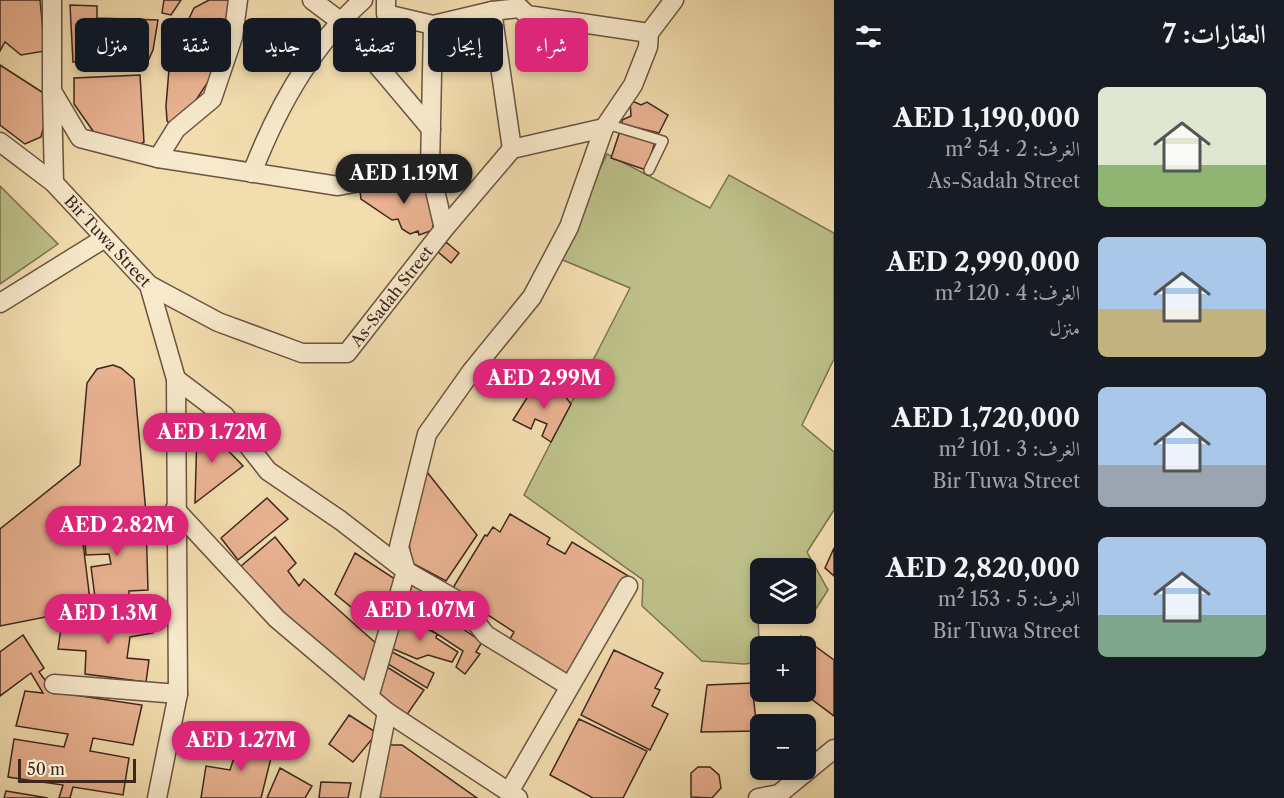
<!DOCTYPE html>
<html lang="ar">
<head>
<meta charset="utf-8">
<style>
	body { margin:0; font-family:"Libre Caslon Text",Amiri,serif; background:#242831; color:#f1f3f6; direction:rtl; height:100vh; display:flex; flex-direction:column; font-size:22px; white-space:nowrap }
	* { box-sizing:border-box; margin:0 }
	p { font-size:20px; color:#9ea1a6 }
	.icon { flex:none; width:33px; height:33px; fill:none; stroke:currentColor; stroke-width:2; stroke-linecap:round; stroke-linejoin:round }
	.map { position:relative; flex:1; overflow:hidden; direction:ltr }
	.drawer { display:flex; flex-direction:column; background:#171b24; width:450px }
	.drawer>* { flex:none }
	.hud { position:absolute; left:18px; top:18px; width:570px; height:54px; direction:rtl; display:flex; gap:12px }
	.buttons { position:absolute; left:750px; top:558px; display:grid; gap:12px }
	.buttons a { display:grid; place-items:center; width:66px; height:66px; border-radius:9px; background:#171b24; box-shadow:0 3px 9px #0003; font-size:30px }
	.scale { position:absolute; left:18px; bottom:15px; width:118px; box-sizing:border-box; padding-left:6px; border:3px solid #3c261e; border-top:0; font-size:16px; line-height:21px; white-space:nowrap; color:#3c261e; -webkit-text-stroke:4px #f7e9cb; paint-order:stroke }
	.price { position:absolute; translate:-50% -51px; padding:0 14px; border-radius:21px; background:#db2777; color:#fff; font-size:20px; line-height:39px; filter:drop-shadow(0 2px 3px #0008) }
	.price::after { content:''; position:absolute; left:50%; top:36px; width:18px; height:14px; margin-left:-9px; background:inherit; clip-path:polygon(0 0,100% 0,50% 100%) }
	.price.selected { background:#222; color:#fff }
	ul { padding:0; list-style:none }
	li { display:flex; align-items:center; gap:18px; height:150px; padding:0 18px }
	li span { display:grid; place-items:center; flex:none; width:168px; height:120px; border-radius:9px; color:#555 }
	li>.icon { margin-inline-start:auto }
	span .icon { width:72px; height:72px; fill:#fffc; stroke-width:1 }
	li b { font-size:26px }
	h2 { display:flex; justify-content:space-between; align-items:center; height:72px; padding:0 18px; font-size:26px }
	.chip { padding:0 21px; border-radius:9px; background:#171b24; box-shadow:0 3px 9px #0003; font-size:21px; line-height:54px }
	.chip.selected { background:#db2777; color:#fff }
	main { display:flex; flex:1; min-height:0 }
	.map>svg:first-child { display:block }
	.green { fill:#bdc089; stroke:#7c7354; stroke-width:1.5 }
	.building { fill:#eab392; stroke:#3c261e; stroke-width:1.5 }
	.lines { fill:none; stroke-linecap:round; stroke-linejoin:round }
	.lane-casing { stroke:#6a5442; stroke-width:12 }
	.street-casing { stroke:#6a5442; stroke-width:21 }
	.lane { stroke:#f7e9cb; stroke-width:9 }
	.street { stroke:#f7e9cb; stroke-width:18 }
	.labels { text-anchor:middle; stroke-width:5; stroke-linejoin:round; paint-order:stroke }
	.street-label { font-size:16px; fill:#3c261e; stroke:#f7e9cb }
</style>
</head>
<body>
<main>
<section class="drawer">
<h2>العقارات: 7<svg class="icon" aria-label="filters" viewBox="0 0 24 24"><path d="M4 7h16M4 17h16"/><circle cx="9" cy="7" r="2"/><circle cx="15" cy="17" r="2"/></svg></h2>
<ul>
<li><span style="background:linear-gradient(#dfe7d0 65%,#8fb573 0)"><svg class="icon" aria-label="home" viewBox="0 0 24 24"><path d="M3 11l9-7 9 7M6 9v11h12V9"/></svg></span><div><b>AED 1,190,000</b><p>الغرف: 2 · 54 m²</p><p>As-Sadah Street</p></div></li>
<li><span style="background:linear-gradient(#a9c7e8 60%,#c2b280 0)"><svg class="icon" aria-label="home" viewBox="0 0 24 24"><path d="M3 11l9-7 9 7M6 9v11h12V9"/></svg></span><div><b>AED 2,990,000</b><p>الغرف: 4 · 120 m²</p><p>منزل</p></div></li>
<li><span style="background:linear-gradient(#a9c7e8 65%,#9aa5b1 0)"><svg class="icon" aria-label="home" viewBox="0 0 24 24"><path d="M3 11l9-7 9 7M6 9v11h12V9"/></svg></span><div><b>AED 1,720,000</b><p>الغرف: 3 · 101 m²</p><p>Bir Tuwa Street</p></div></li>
<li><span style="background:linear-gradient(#a9c7e8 65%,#7fa58c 0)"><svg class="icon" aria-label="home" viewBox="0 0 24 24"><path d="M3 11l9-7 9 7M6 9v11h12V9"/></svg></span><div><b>AED 2,820,000</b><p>الغرف: 5 · 153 m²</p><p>Bir Tuwa Street</p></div></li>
</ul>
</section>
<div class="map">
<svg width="834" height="798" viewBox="0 0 834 798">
	<rect width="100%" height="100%" fill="#f2ddaf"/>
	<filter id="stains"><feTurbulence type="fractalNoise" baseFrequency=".00333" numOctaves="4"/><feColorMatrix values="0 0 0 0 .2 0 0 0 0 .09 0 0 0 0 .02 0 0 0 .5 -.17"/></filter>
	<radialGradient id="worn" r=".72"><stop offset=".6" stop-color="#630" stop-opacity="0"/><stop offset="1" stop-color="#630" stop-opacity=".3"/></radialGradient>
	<path class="green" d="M607,154l103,54 19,-33 105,58v126l-32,66 32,27v58l-27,42 21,38 -20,31 -11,-7h9v-46h-46v45l-2,4 2,45 -16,2 -42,-3 -60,-55 1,-26 -119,-85 106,-207 -72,-30z
		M0,186l58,58 -58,40z"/>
	<path class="building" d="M0,0h40l5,51 -24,4 -16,-13 -5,9z
		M164,0h17l-10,15 -9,-2z
		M229,0l-7,61 -42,63 -7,3 -6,-6 -1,-15 3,-37 8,-25 17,-36 15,-8z
		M70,5l27,1v12l61,2 -5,30 -9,20h-51v-8h-20z
		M0,65l45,29v27l-4,16 -16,7 -25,-19z
		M140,75l4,67 -8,5 -38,-9 -24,-34v-26z
		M630,100l11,5 6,-3 21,13 -9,18 -37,-9v-4l9,-4z
		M620,131l35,11 -9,28 -35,-12z
		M417,179l2,6h7l11,36 -4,2v7l-14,5 -1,-4 -8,3 -8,-5 -4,-10 -6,1 -31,-21 -1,-8z
		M446,242l13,11 -8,10 -13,-11z
		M113,365l8,3 13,11 12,134 -18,1 -23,-7 -26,4 12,97 -91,18v-97l80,-64 7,-82 10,-14z
		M543,384l20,9 8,11 -20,38 -9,-6 5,-12 -12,-5 -4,10 -18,-9 17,-27z
		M197,431l14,2 32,33 -48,37z
		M427,472l50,63 -31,46 -34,-18 -4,-27z
		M267,498l21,21 -50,41 -17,-22z
		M123,512l2,12 21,-2 2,68 -19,1v11l-33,3 -5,-38 20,-3 -2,-10 -23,1 -3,-39z
		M510,514l40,24 -3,6 18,10 7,-12 58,35 -62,104 -61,-37 7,-12 -63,-41 34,-56 2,1 6,-9 7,5z
		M275,537l21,26 -8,8 11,15 5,-7 75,67 -11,39 -91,-75 -37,-43z
		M834,548v28l-9,-8z
		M355,553l40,26 -9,56 -51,-41z
		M415,581l28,20 -13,19 -28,-16z
		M149,612l4,21 -23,4 -3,21 22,2 -3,22 -61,-8 1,-23 -28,-2 4,-28 9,1 4,-5 28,2z
		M402,616l35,18 -1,4 22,14 -6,10 -24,-7 -11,4 -26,-11z
		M444,616l38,26 -6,10 4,2 -15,20 -9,-7 7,-16 -35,-23 5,-9 6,4z
		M23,635l21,33 -5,4 15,20 88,13 -9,40 -40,-7 -3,13 39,7 -6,37 -50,-8 -3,11h-11l4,-13 -55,-8 6,-38 50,8 4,-13 -52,-8 9,-35 18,2 -12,-20 -31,23v-44z
		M801,636l33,24v56l-32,-24h4v-46h-12z
		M614,650l49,23 -8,15 5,2 -8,16 16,8 -18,36 -69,-35z
		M392,652l42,21 -7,15 -39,-24z
		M387,667l37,23 -18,26 -30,-22z
		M752,683l5,48 -56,1 6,-47z
		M349,715l28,18 -24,29 -24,-18z
		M579,719l68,32 -24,47h-30l-43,-23z
		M241,736l34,6 -14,56h-60l5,-32 24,4z
		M388,745h14l75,53h-100z
		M698,767h12l9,8 2,13 -9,10 -21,-1v-24z
		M280,768l32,18 -7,12h-38z
		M321,782l30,1 -3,15h-29z
		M6,791l42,7h-44z"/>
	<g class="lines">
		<g class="lane-casing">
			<path id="lane" d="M607,124l56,17 -14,29"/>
		</g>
		<g class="street-casing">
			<g id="street">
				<path d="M52,0v91l28,47 78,20 18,-29 36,-30 21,-62 5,-37"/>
				<path d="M312,0l28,21 91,108"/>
				<path d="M386,0v14l47,11"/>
				<path d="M52,93l2,90"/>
				<path id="s1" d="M0,142l54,41 95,102 27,94 2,315 -21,104"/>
				<path d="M512,149l-20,-138 28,-3 7,7 122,18"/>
				<path d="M158,158l180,28 92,-17 14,60"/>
				<path d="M430,169l3,-144 59,-14"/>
				<path d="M252,173c25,-65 59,-127 111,-173"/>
				<path id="s2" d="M149,285l69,37 84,31h45l97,-124 68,-80 92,-21"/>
				<path d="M0,303l105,-65"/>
				<path d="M176,379l49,37 43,55 72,49 66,51 54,31 26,33 83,51"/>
				<path d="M175,509l102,110 110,93 131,86"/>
				<path d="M54,684l124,10"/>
				<path d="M369,697l37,-126 -7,-24 28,-113 44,-62 61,-75 37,-70 35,-99 29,-43 15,-38 1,-14 25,-33"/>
				<path d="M509,792l119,-206"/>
				<path d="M370,798l17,-86"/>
				<path d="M758,798l21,-4 55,-45"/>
			</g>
		</g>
		<use href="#lane" class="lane"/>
		<use href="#street" class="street"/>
	</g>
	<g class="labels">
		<g class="street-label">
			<text dy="6" stroke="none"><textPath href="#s1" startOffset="147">Bir Tuwa Street</textPath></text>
			<text dy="6" stroke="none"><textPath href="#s2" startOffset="285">As-Sadah Street</textPath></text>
		</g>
	</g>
	<rect width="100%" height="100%" filter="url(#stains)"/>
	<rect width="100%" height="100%" fill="url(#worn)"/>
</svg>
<div class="buttons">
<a><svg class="icon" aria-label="layers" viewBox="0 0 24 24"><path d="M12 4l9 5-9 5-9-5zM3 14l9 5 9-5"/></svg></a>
<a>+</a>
<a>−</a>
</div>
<div class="scale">50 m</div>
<b class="price selected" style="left:404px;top:205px">AED 1.19M</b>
<b class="price" style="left:544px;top:410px">AED 2.99M</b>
<b class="price" style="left:212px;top:464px">AED 1.72M</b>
<b class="price" style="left:117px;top:557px">AED 2.82M</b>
<b class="price" style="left:420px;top:642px">AED 1.07M</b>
<b class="price" style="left:108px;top:645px">AED 1.3M</b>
<b class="price" style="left:241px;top:772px">AED 1.27M</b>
<div class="hud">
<a class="chip selected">شراء</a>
<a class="chip">إيجار</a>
<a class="chip">تصفية</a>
<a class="chip">جديد</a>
<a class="chip">شقة</a>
<a class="chip">منزل</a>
</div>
</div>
</main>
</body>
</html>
